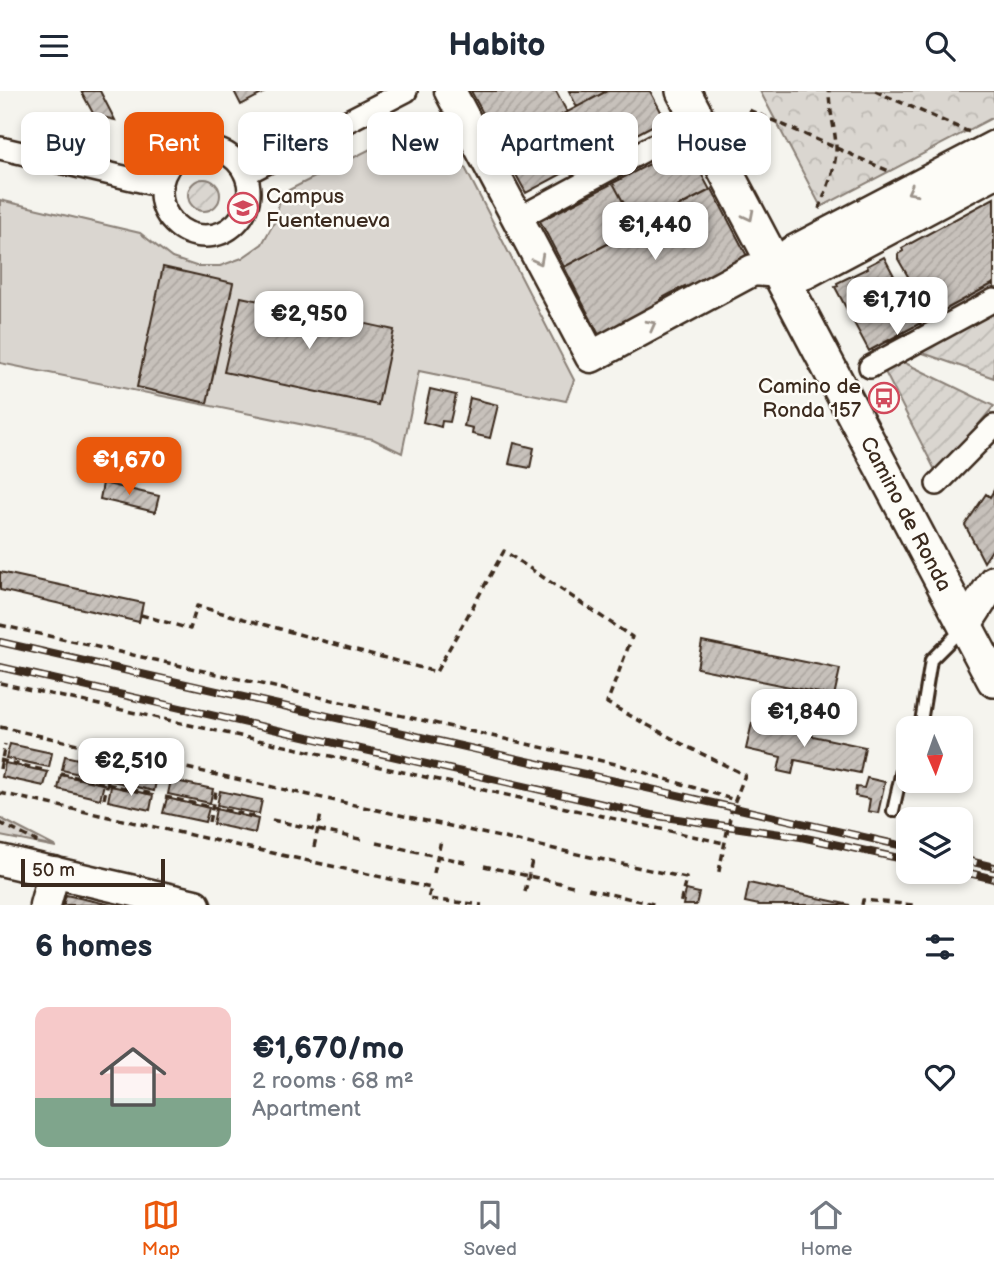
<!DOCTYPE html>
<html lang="en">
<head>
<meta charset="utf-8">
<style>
	body { margin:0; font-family:"Balsamiq Sans",sans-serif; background:#f2f2f3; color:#1f2937; height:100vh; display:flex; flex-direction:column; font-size:26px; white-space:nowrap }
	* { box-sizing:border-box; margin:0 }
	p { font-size:23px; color:#747a83 }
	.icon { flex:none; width:38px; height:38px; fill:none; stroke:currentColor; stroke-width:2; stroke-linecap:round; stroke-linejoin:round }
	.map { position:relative; height:814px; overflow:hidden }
	.panel { display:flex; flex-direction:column; background:#fff; flex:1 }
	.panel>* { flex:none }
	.top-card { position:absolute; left:21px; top:21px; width:952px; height:63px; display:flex; gap:14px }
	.needle { width:46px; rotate:178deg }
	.fabs { position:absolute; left:896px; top:625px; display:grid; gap:14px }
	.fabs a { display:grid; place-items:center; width:77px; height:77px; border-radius:14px; background:#fff; box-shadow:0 4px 10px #0003; font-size:35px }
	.scale { position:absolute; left:21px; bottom:18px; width:144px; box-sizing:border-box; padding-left:7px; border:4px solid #3b2a1e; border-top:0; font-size:19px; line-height:24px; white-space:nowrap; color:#3b2a1e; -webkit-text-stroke:5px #fdfcf7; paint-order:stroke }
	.price { position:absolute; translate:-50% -60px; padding:0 16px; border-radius:14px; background:#fff; color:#222; font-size:23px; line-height:46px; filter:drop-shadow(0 2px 4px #0008) }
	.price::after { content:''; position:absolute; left:50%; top:42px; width:21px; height:16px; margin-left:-10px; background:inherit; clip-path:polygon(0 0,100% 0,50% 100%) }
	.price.current { background:#ea580c; color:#fff }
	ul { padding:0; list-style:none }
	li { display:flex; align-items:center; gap:21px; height:175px; padding:0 35px }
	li+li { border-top:2px solid #e0e1e3 }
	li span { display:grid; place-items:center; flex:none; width:196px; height:140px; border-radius:14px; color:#555 }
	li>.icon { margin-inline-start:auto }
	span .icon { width:84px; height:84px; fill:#fffc; stroke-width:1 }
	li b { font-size:30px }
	h2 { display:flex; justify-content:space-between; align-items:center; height:84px; padding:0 35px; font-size:30px }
	.tag { padding:0 24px; border-radius:14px; background:#fff; box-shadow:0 4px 10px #0003; font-size:24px; line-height:63px }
	.tag.current { background:#ea580c; color:#fff }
	header { display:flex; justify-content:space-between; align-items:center; height:91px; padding:0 35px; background:#fff; font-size:32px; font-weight:800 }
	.dock { display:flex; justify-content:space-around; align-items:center; height:98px; border-top:2px solid #e0e1e3; background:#fff; font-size:19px; color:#747a83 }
	.dock a { display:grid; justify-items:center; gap:4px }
	.dock .current { color:#ea580c }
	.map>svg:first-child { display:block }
	.forest { fill:url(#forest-crowns); stroke:#8a8077; stroke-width:2 }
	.garden { fill:url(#garden-furrows); stroke:#8a8077; stroke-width:2 }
	.pitch { fill:#dad6d0; stroke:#8a8077; stroke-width:2 }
	.building { fill:url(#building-hatch); stroke:#3b2a1e; stroke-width:2 }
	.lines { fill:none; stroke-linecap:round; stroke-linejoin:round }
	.lane-casing { stroke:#3b2a1e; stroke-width:16 }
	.street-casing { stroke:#3b2a1e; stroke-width:26 }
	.secondary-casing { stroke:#3b2a1e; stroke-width:35 }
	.primary-casing { stroke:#3b2a1e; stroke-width:38 }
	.path { stroke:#3b2a1e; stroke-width:3.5; stroke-dasharray:7 5; stroke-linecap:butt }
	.lane { stroke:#fdfcf7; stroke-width:10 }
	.street { stroke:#fdfcf7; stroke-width:21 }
	.secondary { stroke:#fdfcf7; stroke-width:30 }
	.primary { stroke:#fdfcf7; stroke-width:33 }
	.rail-casing { stroke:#3b2a1e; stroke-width:8 }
	.rail { stroke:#fdfcf7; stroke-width:5; stroke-dasharray:16; stroke-linecap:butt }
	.oneway { stroke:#9c938a }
	.labels { text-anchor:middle; stroke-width:5; stroke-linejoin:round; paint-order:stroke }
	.poi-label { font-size:21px; fill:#3b2a1e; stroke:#fdfcf7; text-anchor:start }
	.street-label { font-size:21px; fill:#3b2a1e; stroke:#fdfcf7 }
</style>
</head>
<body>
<header><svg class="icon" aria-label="menu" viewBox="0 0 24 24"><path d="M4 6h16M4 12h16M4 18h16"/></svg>Habito<svg class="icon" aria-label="search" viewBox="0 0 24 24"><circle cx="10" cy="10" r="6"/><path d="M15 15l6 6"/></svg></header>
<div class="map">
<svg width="994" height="814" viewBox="0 0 994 814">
	<defs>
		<pattern id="forest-crowns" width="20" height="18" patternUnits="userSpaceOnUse" patternTransform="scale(1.75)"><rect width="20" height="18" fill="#dad6d0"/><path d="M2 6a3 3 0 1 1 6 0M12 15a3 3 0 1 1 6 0" fill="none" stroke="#bcb8b2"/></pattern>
		<pattern id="garden-furrows" width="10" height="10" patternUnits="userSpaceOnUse" patternTransform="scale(1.75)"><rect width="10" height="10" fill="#dad6d0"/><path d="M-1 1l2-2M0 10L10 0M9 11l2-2" fill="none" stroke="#bcb8b2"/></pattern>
		<pattern id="building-hatch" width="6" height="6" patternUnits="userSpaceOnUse" patternTransform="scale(1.75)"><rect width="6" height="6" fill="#c7c1bb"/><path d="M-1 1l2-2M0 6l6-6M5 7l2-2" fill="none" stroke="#aca6a0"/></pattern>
	</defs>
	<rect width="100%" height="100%" fill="#f5f4ee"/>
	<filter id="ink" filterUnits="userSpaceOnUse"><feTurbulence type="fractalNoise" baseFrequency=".0143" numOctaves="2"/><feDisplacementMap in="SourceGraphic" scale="14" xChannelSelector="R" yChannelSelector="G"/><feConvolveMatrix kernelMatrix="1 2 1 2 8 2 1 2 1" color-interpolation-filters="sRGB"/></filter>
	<g filter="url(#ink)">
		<path class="forest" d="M760,0h234v26l-173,90z
			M0,727l56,29 -56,-11z"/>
		<path class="garden" d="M188 104a16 16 0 1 1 32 0a16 16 0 1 1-32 0Z
			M994,218v69l-77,-27z
			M899,269l95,46 -57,68 -54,-106z"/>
		<path class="pitch" d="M438,24l136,265 -8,21 -147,-30 -17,82 -29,-14 -373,-76v-163l140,33 32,25 24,8h24l22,-8 20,-14 13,-23 6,-27z"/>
		<path class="building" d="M81,0h19l15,29 -21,-5z
			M234,0h33l-26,14z
			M471,0h85l11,21 -66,35z
			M569,0h38l-30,16z
			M607,0h43l15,28 -139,74 -25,-46z
			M686,54l24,45 -73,38 -24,-45z
			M613,92l24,45 -73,39 -24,-46z
			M712,98l35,67 -61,33 -1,-3 -23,12 -2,2 1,2 -62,33 -35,-68z
			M994,107v85l-57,31 -18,-33 -6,4 -15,-26v-5l5,-3 -1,-3z
			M884,166l15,28 -11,6 2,5 29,-15 18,33 -68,37 -34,-64 3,-1 -1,-3 31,-15 -1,-2z
			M163,176l70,16 -26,120 -70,-16z
			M994,192v5l-55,30 -2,-4z
			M241,206l153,33 -16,75 -154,-33z
			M920,232l2,4 -35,15 2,3 -15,7 -2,-3z
			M430,298l26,6 -6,27 -8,-1 -1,6 -18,-5z
			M470,307l28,7 -8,33 -18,-4 1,-6 -9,-2z
			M514,352l20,5 -4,20 -21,-4z
			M103,392l56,13 -4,16 -55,-13z
			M994,399v57l-10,15 -19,-37 21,-31 4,3z
			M0,481l143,31 -4,19 -139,-32z
			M702,550l138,28 -6,27 -137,-28z
			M752,632l113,24 -5,26 -65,-13 -3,14 -14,-3 3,-14 -35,-8z
			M10,653l42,9 -3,14 -43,-9z
			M65,665l43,10 -3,14 -43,-10z
			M5,672l43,9 -4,14 -42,-9z
			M115,676l42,10 -3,14 -42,-10z
			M61,684l43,9 -4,15 -42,-10z
			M867,687l18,4 -7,31 -10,-2 2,-12 -15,-3 1,-9 8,1z
			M171,689l42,9 -3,14 -42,-9z
			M111,695l42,9 -3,15 -42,-9z
			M220,700l42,9 -3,14 -42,-9z
			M167,707l42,10 -4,14 -42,-9z
			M216,718l42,10 -3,14 -42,-9z
			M749,792l101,22h-91l-14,-3z
			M686,799l13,3 -3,12h-13z
			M66,804l45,10h-48z"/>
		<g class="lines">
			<g class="lane-casing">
				<path id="lane" d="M917,637l4,-6 10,-62 30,-30
					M893,720l15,-68"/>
			</g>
			<g class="street-casing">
				<path id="street" d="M0,57l162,38
					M161 101a44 44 0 1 1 88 0a44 44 0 1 1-88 0Z
					M245,83l161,-83
					M517,128l182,-98
					M870,276l124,-67
					M937,393l57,-58"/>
			</g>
			<g class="secondary-casing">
				<path id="secondary" d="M450,0l141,266 162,-87 51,4 190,-101
					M965,535l29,-45
					M0,769l195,45
					M45,814l9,-33"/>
			</g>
			<g class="primary-casing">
				<g id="primary">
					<path id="s1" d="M683,0l311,589"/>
					<path d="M779,180l14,-18 201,-105"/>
				</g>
			</g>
			<path class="path" d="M875,0l94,41
				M749,19l142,62
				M819,118c7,-18 18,-43 17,-63 -1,-19 -7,-36 -7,-55
				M141,524l49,14 7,-23 239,66 68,-121 128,86 -25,66 79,43 59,29 -13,33 -14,68
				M0,534l620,140 115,35
				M0,592l724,160
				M0,636l686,151 -6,27
				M0,669l47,11
				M0,678l5,-25
				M61,683l91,20
				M0,702l431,95 -3,11 54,6
				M165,706l92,20
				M104,708l7,-32
				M272,729l92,20
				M209,731l7,-32
				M0,732l36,18 -1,3
				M377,752l92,20
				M314,756l7,-33
				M484,775l89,20
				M434,782l7,-33
				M588,798l70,16
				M525,801l7,-31
				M862,814l1,-5 50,5"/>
			<use href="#lane" class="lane"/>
			<use href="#street" class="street"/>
			<use href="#secondary" class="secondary"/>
			<use href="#primary" class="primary"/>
			<g class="rail-casing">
				<path id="rail" d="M0,551l908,205
					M0,576l651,148 150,22 107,23
					M961,768l33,8
					M961,780l33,8"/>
			</g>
			<use href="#rail" class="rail"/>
		</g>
		<defs><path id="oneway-chevron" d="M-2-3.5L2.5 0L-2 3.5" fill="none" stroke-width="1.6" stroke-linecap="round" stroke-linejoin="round" transform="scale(1.75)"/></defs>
		<g class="oneway">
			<use href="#oneway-chevron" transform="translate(912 100) rotate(152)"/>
			<use href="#oneway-chevron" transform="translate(749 125) rotate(63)"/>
			<use href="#oneway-chevron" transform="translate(539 169) rotate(62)"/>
			<use href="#oneway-chevron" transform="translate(651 234) rotate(-28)"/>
		</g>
	</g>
	<defs>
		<g id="university-ring" transform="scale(1.575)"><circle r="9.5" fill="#fdfcf7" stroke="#d1495b" stroke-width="1.5"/><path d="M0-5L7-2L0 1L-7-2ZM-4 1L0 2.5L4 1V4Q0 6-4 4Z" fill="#d1495b"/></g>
		<g id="bus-ring" transform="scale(1.575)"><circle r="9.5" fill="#fdfcf7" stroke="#d1495b" stroke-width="1.5"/><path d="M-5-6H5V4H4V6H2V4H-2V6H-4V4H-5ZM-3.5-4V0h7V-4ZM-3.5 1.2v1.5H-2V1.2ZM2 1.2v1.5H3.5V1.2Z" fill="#d1495b"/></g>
	</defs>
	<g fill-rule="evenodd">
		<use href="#university-ring" x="243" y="117"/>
		<use href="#bus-ring" x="884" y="307"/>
	</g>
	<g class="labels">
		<g class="poi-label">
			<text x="266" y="112">Campus<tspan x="266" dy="24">Fuentenueva</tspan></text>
			<text x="861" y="302" text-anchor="end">Camino de<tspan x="861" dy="24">Ronda 157</tspan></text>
		</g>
		<g class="street-label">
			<text dy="7" stroke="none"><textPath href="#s1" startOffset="478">Camino de Ronda</textPath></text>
		</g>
	</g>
</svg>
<div class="fabs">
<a><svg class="needle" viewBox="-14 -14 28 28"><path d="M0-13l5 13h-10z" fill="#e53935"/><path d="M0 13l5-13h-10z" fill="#747a83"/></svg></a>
<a><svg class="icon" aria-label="layers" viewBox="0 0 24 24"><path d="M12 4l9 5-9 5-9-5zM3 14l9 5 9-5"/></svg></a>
</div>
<div class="scale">50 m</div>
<b class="price" style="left:655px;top:171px">€1,440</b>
<b class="price" style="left:897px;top:246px">€1,710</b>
<b class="price" style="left:309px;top:260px">€2,950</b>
<b class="price current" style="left:129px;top:406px">€1,670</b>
<b class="price" style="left:804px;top:658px">€1,840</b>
<b class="price" style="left:131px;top:707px">€2,510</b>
<div class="top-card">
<a class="tag">Buy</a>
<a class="tag current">Rent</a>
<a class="tag">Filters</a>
<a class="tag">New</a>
<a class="tag">Apartment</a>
<a class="tag">House</a>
</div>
</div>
<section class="panel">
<h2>6 homes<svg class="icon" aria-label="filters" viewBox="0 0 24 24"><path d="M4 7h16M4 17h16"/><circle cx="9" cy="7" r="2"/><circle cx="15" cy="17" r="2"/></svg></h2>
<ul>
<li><span style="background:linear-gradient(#f6c9c9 65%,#7fa58c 0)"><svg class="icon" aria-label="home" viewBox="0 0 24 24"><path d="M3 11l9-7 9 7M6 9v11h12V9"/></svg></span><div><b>€1,670/mo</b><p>2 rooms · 68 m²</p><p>Apartment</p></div><svg class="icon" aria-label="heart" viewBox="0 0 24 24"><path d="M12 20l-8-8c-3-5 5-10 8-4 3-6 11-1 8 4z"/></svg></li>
</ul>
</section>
<nav class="dock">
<a class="current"><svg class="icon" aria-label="map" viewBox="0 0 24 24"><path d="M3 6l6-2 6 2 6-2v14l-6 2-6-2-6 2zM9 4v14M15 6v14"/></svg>Map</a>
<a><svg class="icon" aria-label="saved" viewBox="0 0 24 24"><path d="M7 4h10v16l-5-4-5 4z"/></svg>Saved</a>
<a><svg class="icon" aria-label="home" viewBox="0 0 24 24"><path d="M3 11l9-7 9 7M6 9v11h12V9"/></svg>Home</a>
</nav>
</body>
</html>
